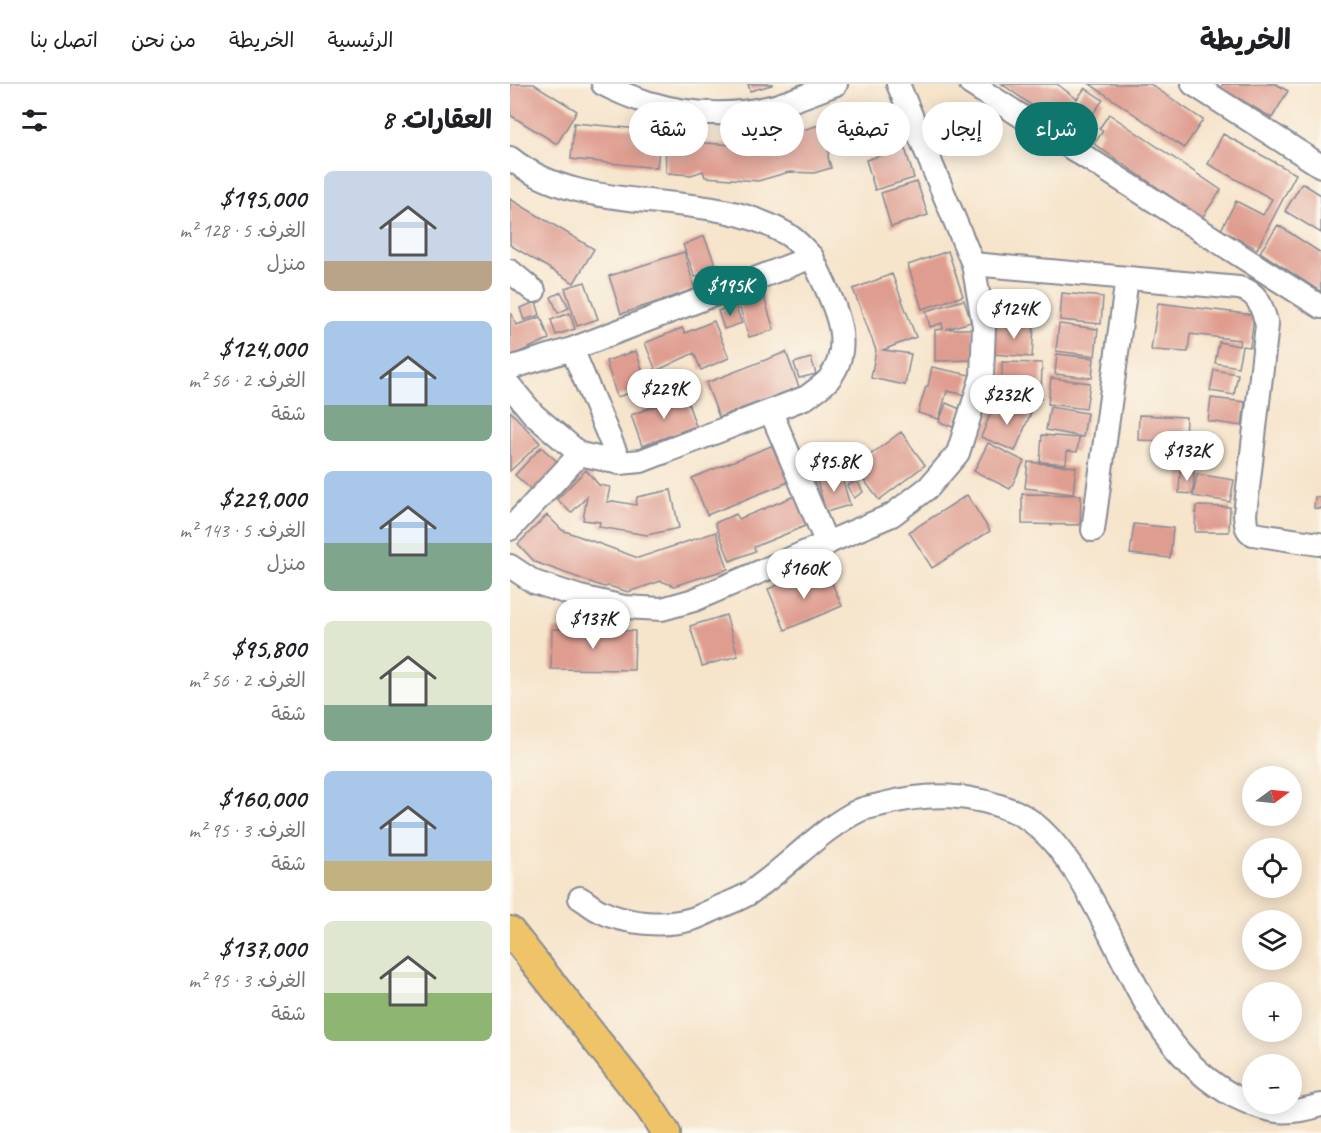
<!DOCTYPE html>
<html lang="ar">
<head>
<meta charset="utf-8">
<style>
	body { margin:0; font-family:Caveat,"Playpen Sans Arabic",sans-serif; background:#f6f6f6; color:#202124; direction:rtl; height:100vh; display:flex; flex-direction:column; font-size:22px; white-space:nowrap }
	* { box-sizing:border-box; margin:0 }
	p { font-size:20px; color:#757577 }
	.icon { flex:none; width:33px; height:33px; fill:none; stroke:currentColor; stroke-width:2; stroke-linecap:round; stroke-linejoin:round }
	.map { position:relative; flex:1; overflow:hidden; direction:ltr }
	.drawer { display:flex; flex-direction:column; background:#fff; width:510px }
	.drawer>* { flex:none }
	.guide { position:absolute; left:18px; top:18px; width:570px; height:54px; direction:rtl; display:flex; gap:12px }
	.needle { width:39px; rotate:75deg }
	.controls { position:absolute; left:732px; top:682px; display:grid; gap:12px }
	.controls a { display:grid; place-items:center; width:60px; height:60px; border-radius:50%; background:#fff; box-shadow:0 3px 15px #0003; font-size:30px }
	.price { position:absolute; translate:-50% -51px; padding:0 14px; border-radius:21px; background:#fff; color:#222; font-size:20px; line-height:39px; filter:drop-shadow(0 2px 3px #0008) }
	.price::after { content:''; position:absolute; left:50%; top:36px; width:18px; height:14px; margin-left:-9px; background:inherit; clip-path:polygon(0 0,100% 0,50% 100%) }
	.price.current { background:#0f766e; color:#fff }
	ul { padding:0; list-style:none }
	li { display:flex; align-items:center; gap:18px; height:150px; padding:0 18px }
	li span { display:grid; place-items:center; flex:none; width:168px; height:120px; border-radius:9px; color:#555 }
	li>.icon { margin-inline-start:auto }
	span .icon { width:72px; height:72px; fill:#fffc; stroke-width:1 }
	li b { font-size:26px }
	h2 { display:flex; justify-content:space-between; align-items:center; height:72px; padding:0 18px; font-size:26px }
	.pill { padding:0 21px; border-radius:27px; background:#fff; box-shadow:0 3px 15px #0003; font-size:21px; line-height:54px }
	.pill.current { background:#0f766e; color:#fff }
	header { display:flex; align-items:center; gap:36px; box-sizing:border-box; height:84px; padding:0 30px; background:#fff; border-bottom:2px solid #e0e0e0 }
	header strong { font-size:28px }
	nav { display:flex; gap:33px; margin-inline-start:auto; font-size:21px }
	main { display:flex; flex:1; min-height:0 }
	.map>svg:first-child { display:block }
	.building { fill:#df9d90 }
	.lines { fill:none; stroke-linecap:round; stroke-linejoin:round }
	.minor-casing { stroke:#888a94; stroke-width:26 }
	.major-casing { stroke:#888a94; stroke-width:32 }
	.minor { stroke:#fff; stroke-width:22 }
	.major { stroke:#efc469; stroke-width:28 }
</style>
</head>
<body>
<header>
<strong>الخريطة</strong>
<nav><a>الرئيسية</a><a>الخريطة</a><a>من نحن</a><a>اتصل بنا</a></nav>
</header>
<main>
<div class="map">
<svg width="811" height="1049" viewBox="0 0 811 1049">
	<rect width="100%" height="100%" fill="#fbf7ec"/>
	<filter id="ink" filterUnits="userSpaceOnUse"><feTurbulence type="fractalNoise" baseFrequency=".0167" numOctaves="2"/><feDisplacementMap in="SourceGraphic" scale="12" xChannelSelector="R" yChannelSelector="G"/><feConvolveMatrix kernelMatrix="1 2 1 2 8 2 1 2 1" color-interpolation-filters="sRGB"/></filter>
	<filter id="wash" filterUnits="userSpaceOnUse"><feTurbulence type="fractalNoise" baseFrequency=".008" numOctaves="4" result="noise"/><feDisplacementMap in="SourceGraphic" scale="24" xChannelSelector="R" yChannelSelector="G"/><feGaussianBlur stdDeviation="1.35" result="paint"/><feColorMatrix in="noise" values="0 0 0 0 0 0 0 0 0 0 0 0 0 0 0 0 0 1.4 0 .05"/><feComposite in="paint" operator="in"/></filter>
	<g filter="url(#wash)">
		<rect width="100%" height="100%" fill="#f6e4cb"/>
		<g id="blocks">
			<path class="building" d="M0,0h24l43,27 -20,33 -47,-29z
				M238,0h24v1l-22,6z
				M492,0h55l20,15 8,-11 18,12 -11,15 -6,-5 -16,23z
				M580,0h60l53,36 -19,28z
				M713,0h53l12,7 -16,27 -51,-30z
				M379,21l9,33 -45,13h-6l-2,-9 -16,5 -1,10 3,11 -17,5 -25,-1 -31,9 -53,-4 -2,-6 -12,4 -25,-2 -1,-33 82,6z
				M599,30l112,76 -19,28 -108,-74 9,-13 -4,-2z
				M64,39l87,8 -4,37 -86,-9z
				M713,50l73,40 -39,75 -36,-19 15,-29 27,14 9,-16 -64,-35z
				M395,64l9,30 -39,12 -9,-30z
				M407,98l11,33 -37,12 -10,-34z
				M792,99l19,12v38l-36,-22z
				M0,115l84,50 -20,34 -64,-38z
				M768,141l43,28v39l-61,-40z
				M194,152l13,32 -22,9 -12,-32z
				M438,167l15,45 -41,13 -14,-44z
				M174,168l11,37 -74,25 -12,-38z
				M382,190l24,63 -33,13 28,4 -6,31 -34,-7 5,-28 -23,-61z
				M75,198l13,37 -21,7 -12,-38z
				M51,208l8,16 -11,5 -7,-16z
				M552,209l41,4 -2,27 -41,-4z
				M253,210l11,36 -25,7 -11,-35z
				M454,216l7,22 -25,7h28l1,31 -40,1v-31l8,-1 -1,-6 -12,4 -4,-16z
				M26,218l4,13 -16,5 -4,-12z
				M648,219l96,12 -4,32 -8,-1 -4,21 -23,-4 4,-21 20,4 1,-6 -50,-6 -2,18 -37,-2z
				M225,221l7,18 -18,6 -6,-18z
				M60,229l5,16 -19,6 -5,-15z
				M0,230h2l4,11 25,-8 8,22 -39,17z
				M204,237l15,37 -28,12 -7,-17 -38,18 -11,-28 37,-15 3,5z
				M485,240l39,2 -2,31 -39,-3z
				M549,240l39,5 -3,27 -39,-5z
				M126,267l12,36 -31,10 -11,-36z
				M276,268l13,35 -80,30 -13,-34z
				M547,270l37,4 -2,20 -37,-4z
				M301,274l5,16 -17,4 -5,-15z
				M492,278l40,1 -1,36h-18l1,-16 -22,-1z
				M422,283l38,8 -4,20 -19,-4 -8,28 -21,-6 8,-27h2z
				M704,286l24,4 -4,21 -24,-4z
				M541,294l39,5 -4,26 -38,-5z
				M175,311l11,31 -54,20 -11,-31z
				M701,314l34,4 -3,24 -34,-5z
				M500,317l22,9 -17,41 -34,-14 11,-27 12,5z
				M436,319l14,6 -7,18 -14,-5z
				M540,323l37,6 -4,24 -37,-7z
				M0,327l30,32 -30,28z
				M629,331l47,2 -1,25 -47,-2z
				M391,348l24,33 -46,35 -25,-33z
				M532,351l37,3 -2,14 -10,-1 -1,13 -26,-2z
				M478,359l36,18 -14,28 -36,-18z
				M266,360l15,37 -84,34 -15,-37z
				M31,363l20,18 -26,28 -20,-18z
				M518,378l48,5 -3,27 -48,-6z
				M76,386l13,15 11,2 -3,15 6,-1 23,4 1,-8 34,-7 8,38 -32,7 -48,-8 1,-5 -17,-2 4,-23 -16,16 -14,-14z
				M670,387l14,1 -1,22 -14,-1z
				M331,390l9,31 -24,7 -9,-31z
				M687,390l37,6 -4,22 -37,-6z
				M347,396l6,12 -9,6 -7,-12z
				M512,410l59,1 -1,30 -58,-1z
				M287,411l13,29 -56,23 1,4 -25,10 -15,-38 21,-9 3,5z
				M457,411l23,36 -58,37 -23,-36z
				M805,413l6,1v11l-7,-1z
				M686,422l34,1 -1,25h-34z
				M37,431l15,15 76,28 78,-26 12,37 -54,17 -13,-5 -33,11 -19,-6 -5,1 -69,-25 -17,-18z
				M624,440l39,4 -3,30 -40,-4z
				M317,488l15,34 -57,24 -17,-41 28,-11 3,6z
				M216,531l12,41 -36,10 -12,-40z
				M42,545l83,2 -1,39 -83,-1z"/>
		</g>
	</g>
	<g filter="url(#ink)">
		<use href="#blocks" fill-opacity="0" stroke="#888a94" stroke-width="1.5"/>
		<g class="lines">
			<g class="minor-casing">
				<path id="minor" d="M93,0c52,27 110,37 168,23 22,-6 44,-15 65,-23
					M461,0l350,223
					M683,0l128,82
					M0,74c77,62 191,27 275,75 10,5 19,16 27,24
					M463,180l266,24c20,4 23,20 28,37l-22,189c1,9 0,16 8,20l66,10
					M0,187l24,20
					M62,265l48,114
					M0,284l62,-19 240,-92c16,37 47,84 17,122 -6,7 -15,12 -22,18l-166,64 -21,2 -40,-9 -46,-39 -24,-29
					M261,328l56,132
					M0,445l70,-75
					M583,446l34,-252
					M0,482l24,16 46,15 44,10 38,2 32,-9 198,-85 37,-28 29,-34 24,-77 2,-50 -11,-62 -75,-180
					M70,814c7,4 13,10 20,13 25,13 65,16 92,8 10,-3 20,-9 30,-13 9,-4 21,-8 29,-14 38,-26 68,-62 109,-82 7,-3 16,-4 23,-6 46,-12 88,-11 133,8 25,12 44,37 59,59 50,76 74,182 161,226 33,16 49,19 85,8"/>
			</g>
			<g class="major-casing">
				<path id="major" d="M0,847l140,177 16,25"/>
			</g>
			<use href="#minor" class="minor"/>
			<use href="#major" class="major"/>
		</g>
	</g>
</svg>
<div class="controls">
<a><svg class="needle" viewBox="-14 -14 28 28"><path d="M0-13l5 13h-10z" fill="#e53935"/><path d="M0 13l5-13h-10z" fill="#757577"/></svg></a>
<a><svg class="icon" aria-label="locate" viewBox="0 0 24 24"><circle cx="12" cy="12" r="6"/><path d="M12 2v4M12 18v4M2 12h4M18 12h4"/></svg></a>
<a><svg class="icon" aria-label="layers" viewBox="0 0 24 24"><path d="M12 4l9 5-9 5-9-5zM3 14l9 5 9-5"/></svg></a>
<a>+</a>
<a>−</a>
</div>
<b class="price current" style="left:220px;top:233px">$195K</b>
<b class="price" style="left:504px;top:256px">$124K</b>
<b class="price" style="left:154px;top:336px">$229K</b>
<b class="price" style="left:497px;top:342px">$232K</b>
<b class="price" style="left:677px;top:398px">$132K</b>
<b class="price" style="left:324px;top:409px">$95.8K</b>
<b class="price" style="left:294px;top:516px">$160K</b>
<b class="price" style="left:83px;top:566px">$137K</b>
<div class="guide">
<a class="pill current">شراء</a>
<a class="pill">إيجار</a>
<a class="pill">تصفية</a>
<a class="pill">جديد</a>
<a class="pill">شقة</a>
</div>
</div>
<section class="drawer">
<h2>العقارات: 8<svg class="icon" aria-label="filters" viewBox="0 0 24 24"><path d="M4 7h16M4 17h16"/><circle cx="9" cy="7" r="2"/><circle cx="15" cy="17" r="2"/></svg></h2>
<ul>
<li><span style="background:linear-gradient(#c9d6e8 75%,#b9a48a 0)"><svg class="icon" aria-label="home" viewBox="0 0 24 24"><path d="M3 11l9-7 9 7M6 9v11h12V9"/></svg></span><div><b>$195,000</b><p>الغرف: 5 · 128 m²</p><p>منزل</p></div></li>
<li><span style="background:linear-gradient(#a9c7e8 70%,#7fa58c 0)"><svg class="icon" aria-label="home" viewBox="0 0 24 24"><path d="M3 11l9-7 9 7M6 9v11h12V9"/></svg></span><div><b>$124,000</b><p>الغرف: 2 · 56 m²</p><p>شقة</p></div></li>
<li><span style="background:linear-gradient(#a9c7e8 60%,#7fa58c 0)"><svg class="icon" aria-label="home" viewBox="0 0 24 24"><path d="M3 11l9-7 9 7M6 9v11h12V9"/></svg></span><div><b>$229,000</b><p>الغرف: 5 · 143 m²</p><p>منزل</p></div></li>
<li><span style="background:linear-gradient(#dfe7d0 70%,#7fa58c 0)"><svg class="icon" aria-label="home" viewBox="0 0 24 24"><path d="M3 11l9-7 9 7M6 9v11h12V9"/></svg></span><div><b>$95,800</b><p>الغرف: 2 · 56 m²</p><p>شقة</p></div></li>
<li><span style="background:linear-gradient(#a9c7e8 75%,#c2b280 0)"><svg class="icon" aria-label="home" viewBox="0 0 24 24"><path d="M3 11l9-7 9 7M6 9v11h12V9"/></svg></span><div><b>$160,000</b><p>الغرف: 3 · 95 m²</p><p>شقة</p></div></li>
<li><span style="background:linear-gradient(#dfe7d0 60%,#8fb573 0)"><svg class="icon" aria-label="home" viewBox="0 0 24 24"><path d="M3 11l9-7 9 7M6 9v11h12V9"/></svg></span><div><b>$137,000</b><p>الغرف: 3 · 95 m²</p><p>شقة</p></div></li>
</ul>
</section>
</main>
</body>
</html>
